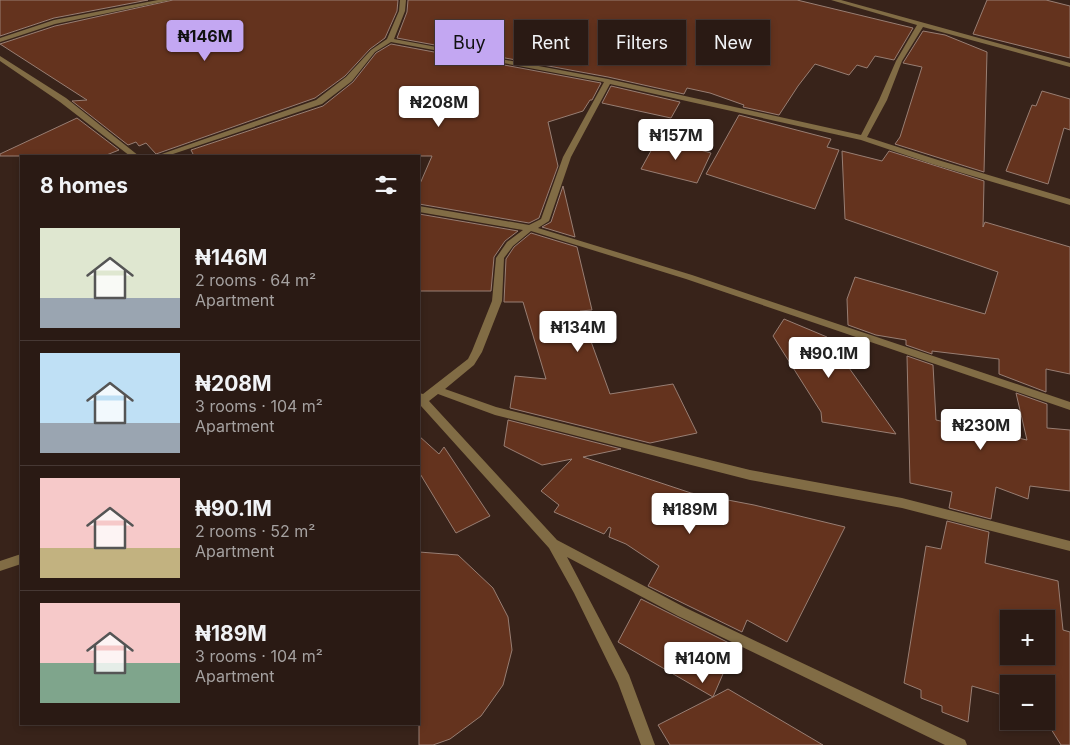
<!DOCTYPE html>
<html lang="en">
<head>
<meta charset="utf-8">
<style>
	body { margin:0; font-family:Inter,sans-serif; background:#362722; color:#f1f3f6; height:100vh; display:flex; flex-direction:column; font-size:19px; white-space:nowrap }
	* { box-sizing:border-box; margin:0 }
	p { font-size:16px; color:#a5a1a0 }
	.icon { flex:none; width:28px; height:28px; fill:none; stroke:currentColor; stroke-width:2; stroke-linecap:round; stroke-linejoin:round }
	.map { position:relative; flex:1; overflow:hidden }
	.sheet { position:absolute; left:20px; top:155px; width:400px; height:570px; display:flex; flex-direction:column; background:#2a1a14; border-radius:0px; box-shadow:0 2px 8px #0003,0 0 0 1px #463834 }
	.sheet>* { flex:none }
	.hud { position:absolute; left:435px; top:20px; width:475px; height:45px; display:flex; gap:10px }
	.controls { position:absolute; left:1000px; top:610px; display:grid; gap:10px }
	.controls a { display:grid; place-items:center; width:55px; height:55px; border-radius:0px; background:#2a1a14; box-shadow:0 2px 8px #0003,0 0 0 1px #463834; font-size:25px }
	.price { position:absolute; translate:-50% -42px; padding:0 11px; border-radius:5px; background:#fff; color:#222; font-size:16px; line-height:32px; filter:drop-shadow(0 1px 2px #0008) }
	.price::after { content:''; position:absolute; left:50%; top:30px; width:15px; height:11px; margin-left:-8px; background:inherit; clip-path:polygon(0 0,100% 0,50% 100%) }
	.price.selected { background:#c3a7f2; color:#111 }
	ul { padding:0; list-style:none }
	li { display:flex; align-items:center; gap:15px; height:125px; padding:0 20px }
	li+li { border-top:1px solid #463834 }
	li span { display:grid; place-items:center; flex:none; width:140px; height:100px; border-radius:0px; color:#555 }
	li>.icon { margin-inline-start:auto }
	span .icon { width:60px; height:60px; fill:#fffc; stroke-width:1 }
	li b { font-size:21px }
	h2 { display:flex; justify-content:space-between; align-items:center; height:60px; padding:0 20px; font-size:21px }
	.chip { padding:0 18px; border-radius:0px; background:#2a1a14; box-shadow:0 2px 8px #0003,0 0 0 1px #463834; font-size:18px; line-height:45px }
	.chip.selected { background:#c3a7f2; color:#111 }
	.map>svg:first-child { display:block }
	.building { fill:#64331e; stroke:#987e73; fill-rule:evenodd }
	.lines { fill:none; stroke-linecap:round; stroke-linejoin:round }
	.minor { fill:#816c45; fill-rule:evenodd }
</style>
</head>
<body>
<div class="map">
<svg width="1070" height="745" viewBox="0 0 1070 745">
	<rect width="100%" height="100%" fill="#38231a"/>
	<path class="building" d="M0,0h148l-94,18 -54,18z
		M173,0h225l-1,11 -12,27 -15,11 -25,27 -30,22 -159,56 -10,-11 -7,3 -3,-4 -8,3 -56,-44 15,-1 -87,-56 55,-18z
		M408,0h389l116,28 -19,32 -19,-4 -8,12 -10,-3 -8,10 -34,-11 -17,22 -19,29 -36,-8 1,-2 -34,-12 -23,-5 -3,6 -76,-17 -211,-39 10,-26z
		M987,0h59l24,6v52l-97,-24z
		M923,31l22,4 42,17 -3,120 -89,-28 5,-7 22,-70 -19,-4z
		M391,44l210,39 -9,17h-2l-7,11 -35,11 10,44 -19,52 -10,5 -110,-19v-18l13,-30h-238l-3,-6 132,-44 30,-24 23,-29z
		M611,86l69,16 -9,16 -69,-15z
		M1042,91l28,8v31l-6,-2 -16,56 -42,-13 26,-66 4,1z
		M739,115l92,24 -4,8 12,3 -24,59 -109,-35z
		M77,118l42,32 -15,6h-104v-2z
		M658,138l53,15 -14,30 -56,-14z
		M842,151l40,10 7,-10 95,30 -1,46 2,-5 85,25v127l-24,-5v23l-47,-18v-15l-67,-8v3l-26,-9v-5l-30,-5 -28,-10 -1,-26 8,-22 130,37 13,-42 -153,-53z
		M563,186l12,51 -33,-10 9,-5z
		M419,214l99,17 -13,10 -11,16 -3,34h-72z
		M531,233l46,14 15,63 -12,1 30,83 63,-10 24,49 -47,10 -140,-35 5,-32 31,3 -23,-77h-19l2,-43 8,-12z
		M784,319l43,18 69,97 -74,-12 -1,-10 -48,-76z
		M907,356l26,9 3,55 91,20 -11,-47 31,11v24l23,2v61l-40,-5 -2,13 -32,-12 -5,32 -42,-11 3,-16 -42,-9z
		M508,420l113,29 -38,8 108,36 63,12 91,22 -58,115 -40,-22 -5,12 -94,-46 11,-20 -33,-22 -17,-7 2,-9 -2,-1 -5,7 -50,-22 5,-7 -18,-14 31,-32 -30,6 -38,-19z
		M419,436l20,18 5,-7 46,69 -34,17 -37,-61z
		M947,521l42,11 -4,31 73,18 5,49 7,2v113h-9l-15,-24v-37h-37v13l-37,-11 -4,36 -26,-10v-6l-21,-8v-8l-17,-7 22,-137 15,3zM1009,619h37v37h-37z
		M419,552l39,3 35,33 15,29 4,33 -9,35 -22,31 -31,23 -17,6h-14z
		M641,599l94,47 -22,51 15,-8 95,56h-153l-12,-20 55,-28 -95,-55z"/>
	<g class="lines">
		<path class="minor" d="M158,0h13l-116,24 -55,18v-4l54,-18z
			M400,0h6l-1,11 -11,28 214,40 253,56 18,-35 17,-39 21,-36 -86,-25h10l229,63v4l-147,-40 -21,34 -15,39 -20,37 71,23 132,39v6l-138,-41 -71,-24 -251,-56 -39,73 -22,64 -11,7 154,47 378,127v8l-384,-131 -155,-48 -18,15 -9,12 -2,43 -20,51 -8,13 -29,24 51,18 254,63 152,28 168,43v10l-168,-43 -152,-28 -255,-65 -57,-21 -9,7 128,139 129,68 279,132 2,5h-22l-267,-129 -111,-59 62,118 26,70h-14l-23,-62 -44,-90 -25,-45 -128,-142h-2v-13l4,1 45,-35 4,-8 20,-50 4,-43 11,-16 16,-12 -104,-18v-6l110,19 12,-6 22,-62 41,-75 -213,-40 -16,10 -23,29 -30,23 -155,52h-11l160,-56 30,-23 25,-27 16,-11 12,-28z
			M0,56l66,42 73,58h-9l-70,-54 -60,-41z
			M21,554v10l-21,7v-10z"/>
	</g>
</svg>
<div class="controls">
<a>+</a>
<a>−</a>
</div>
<b class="price selected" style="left:205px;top:62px">₦146M</b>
<b class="price" style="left:439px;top:128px">₦208M</b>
<b class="price" style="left:676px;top:161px">₦157M</b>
<b class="price" style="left:578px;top:353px">₦134M</b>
<b class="price" style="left:829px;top:379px">₦90.1M</b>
<b class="price" style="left:981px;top:451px">₦230M</b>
<b class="price" style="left:690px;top:535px">₦189M</b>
<b class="price" style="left:703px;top:684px">₦140M</b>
<div class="hud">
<a class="chip selected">Buy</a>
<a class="chip">Rent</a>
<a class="chip">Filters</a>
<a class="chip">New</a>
</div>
<section class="sheet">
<h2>8 homes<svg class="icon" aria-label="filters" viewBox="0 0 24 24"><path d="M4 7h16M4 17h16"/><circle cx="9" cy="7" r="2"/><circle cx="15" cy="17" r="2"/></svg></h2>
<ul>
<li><span style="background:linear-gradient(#dfe7d0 70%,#9aa5b1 0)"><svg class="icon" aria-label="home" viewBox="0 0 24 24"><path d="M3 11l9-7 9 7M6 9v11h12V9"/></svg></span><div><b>₦146M</b><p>2 rooms · 64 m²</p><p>Apartment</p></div></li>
<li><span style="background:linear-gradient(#bfe0f5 70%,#9aa5b1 0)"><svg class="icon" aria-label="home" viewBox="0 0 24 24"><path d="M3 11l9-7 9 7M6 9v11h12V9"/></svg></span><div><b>₦208M</b><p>3 rooms · 104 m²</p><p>Apartment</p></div></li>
<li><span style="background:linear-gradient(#f6c9c9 70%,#c2b280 0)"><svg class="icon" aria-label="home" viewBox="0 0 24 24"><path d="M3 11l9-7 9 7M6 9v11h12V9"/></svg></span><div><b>₦90.1M</b><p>2 rooms · 52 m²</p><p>Apartment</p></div></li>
<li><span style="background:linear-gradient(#f6c9c9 60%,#7fa58c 0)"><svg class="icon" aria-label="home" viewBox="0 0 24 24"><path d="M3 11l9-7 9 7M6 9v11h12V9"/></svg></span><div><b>₦189M</b><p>3 rooms · 104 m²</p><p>Apartment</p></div></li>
</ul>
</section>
</div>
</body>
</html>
